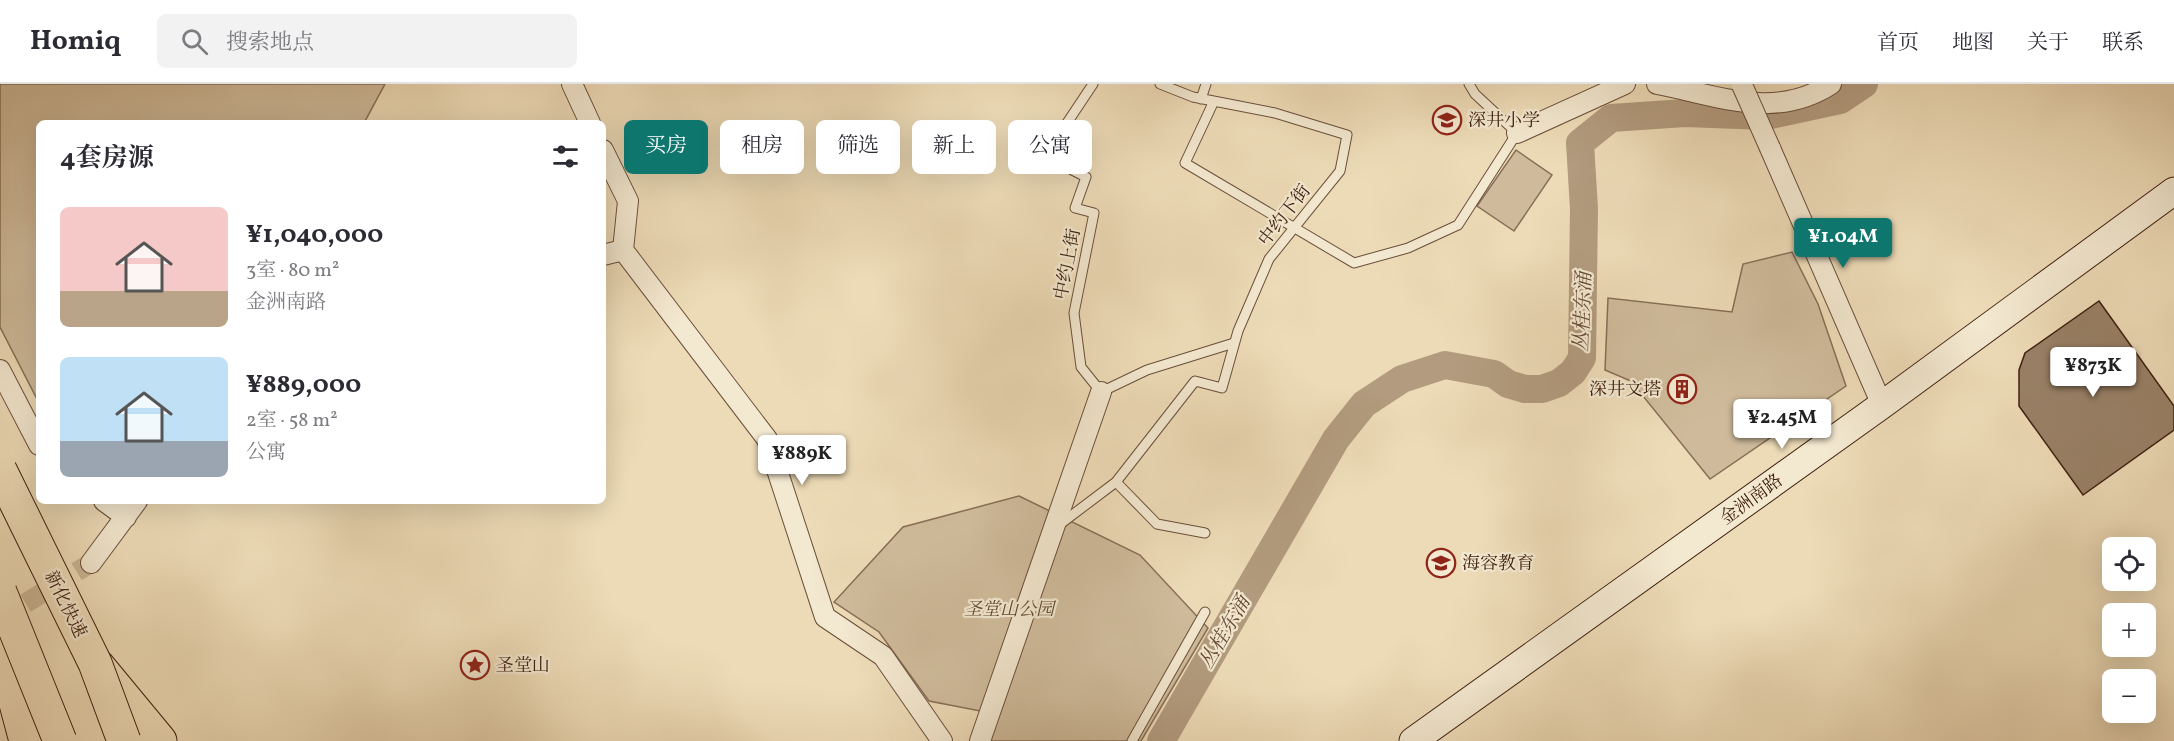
<!DOCTYPE html>
<html lang="zh">
<head>
<meta charset="utf-8">
<style>
	body { margin:0; font-family:Vollkorn,"Noto Serif SC",serif; background:#f2f2f3; color:#2b2b33; height:100vh; display:flex; flex-direction:column; font-size:22px; white-space:nowrap }
	* { box-sizing:border-box; margin:0 }
	p { font-size:20px; color:#7c7c81 }
	.icon { flex:none; width:33px; height:33px; fill:none; stroke:currentColor; stroke-width:2; stroke-linecap:round; stroke-linejoin:round }
	.map { position:relative; flex:1; overflow:hidden }
	.drawer { position:absolute; left:36px; top:36px; width:570px; height:384px; display:flex; flex-direction:column; background:#fff; border-radius:9px; box-shadow:0 6px 24px #0002 }
	.drawer>* { flex:none }
	.guide { position:absolute; left:624px; top:36px; width:570px; height:54px; display:flex; gap:12px }
	.fabs { position:absolute; left:2102px; top:453px; display:grid; gap:12px }
	.fabs a { display:grid; place-items:center; width:54px; height:54px; border-radius:9px; background:#fff; box-shadow:0 6px 24px #0002; font-size:30px }
	.price { position:absolute; translate:-50% -51px; padding:0 14px; border-radius:6px; background:#fff; color:#222; font-size:20px; line-height:39px; filter:drop-shadow(0 2px 3px #0008) }
	.price::after { content:''; position:absolute; left:50%; top:36px; width:18px; height:14px; margin-left:-9px; background:inherit; clip-path:polygon(0 0,100% 0,50% 100%) }
	.price.selected { background:#0f766e; color:#fff }
	ul { padding:0; list-style:none }
	li { display:flex; align-items:center; gap:18px; height:150px; padding:0 24px }
	li span { display:grid; place-items:center; flex:none; width:168px; height:120px; border-radius:9px; color:#555 }
	li>.icon { margin-inline-start:auto }
	span .icon { width:72px; height:72px; fill:#fffc; stroke-width:1 }
	li b { font-size:26px }
	h2 { display:flex; justify-content:space-between; align-items:center; height:72px; padding:0 24px; font-size:26px }
	.chip { padding:0 21px; border-radius:9px; background:#fff; box-shadow:0 6px 24px #0002; font-size:21px; line-height:54px }
	.chip.selected { background:#0f766e; color:#fff }
	header { display:flex; align-items:center; gap:36px; box-sizing:border-box; height:84px; padding:0 30px; background:#fff; border-bottom:2px solid #e1e1e2 }
	header strong { font-size:28px }
	nav { display:flex; gap:33px; margin-inline-start:auto; font-size:21px }
	.search { width:420px; height:54px; background:#f2f2f3; display:flex; align-items:center; gap:15px; box-sizing:border-box; padding:0 21px; border-radius:9px; color:#7c7c81; font-size:22px }
	.map>svg:first-child { display:block }
	.green { fill:#cfbb9b; stroke:#876e56; stroke-width:1.5 }
	.lines { fill:none; stroke-linecap:round; stroke-linejoin:round }
	.river { stroke:#b29b7e; stroke-width:28 }
	.building { fill:#998167; stroke:#3f2010; stroke-width:1.5 }
	.street-tunnel { stroke:#cab696; stroke-width:20; stroke-dasharray:20 10; stroke-linecap:butt }
	.lane-casing { stroke:#6a4f3a; stroke-width:11 }
	.street-casing { stroke:#6a4f3a; stroke-width:22 }
	.secondary-casing { stroke:#3f2010; stroke-width:29 }
	.highway-casing { stroke:#3f2010; stroke-width:35 }
	.lane { stroke:#f3e8d0; stroke-width:9 }
	.street { stroke:#f3e8d0; stroke-width:20 }
	.secondary { stroke:#f3e8d0; stroke-width:27 }
	.highway { stroke:#eddbb7; stroke-width:33 }
	.street-bridge-casing { stroke:#6a4f3a; stroke-width:22; stroke-linecap:butt }
	.highway-bridge-casing { stroke:#3f2010; stroke-width:35; stroke-linecap:butt }
	.street-bridge { stroke:#f3e8d0; stroke-width:20 }
	.highway-bridge { stroke:#eddbb7; stroke-width:33 }
	.labels { text-anchor:middle; stroke-width:4.5; stroke-linejoin:round; paint-order:stroke }
	.poi-label { font-size:18px; fill:#3f2010; stroke:#f3e8d0; text-anchor:start }
	.street-label { font-size:18px; fill:#3f2010; stroke:#f3e8d0 }
	.park-label { font-size:18px; font-style:italic; fill:#634733; stroke:#f3e8d0 }
	.water-label { font-size:20px; font-style:italic; fill:#674b36; stroke:#f3e8d0 }
</style>
</head>
<body>
<header>
<strong>Homiq</strong>
<div class="search"><svg class="icon" aria-label="search" viewBox="0 0 24 24"><circle cx="10" cy="10" r="6"/><path d="M15 15l6 6"/></svg>搜索地点</div>
<nav><a>首页</a><a>地图</a><a>关于</a><a>联系</a></nav>
</header>
<div class="map">
<svg width="2174" height="657" viewBox="0 0 2174 657">
	<rect width="100%" height="100%" fill="#eddbb7"/>
	<filter id="stains"><feTurbulence type="fractalNoise" baseFrequency=".00333" numOctaves="4"/><feColorMatrix values="0 0 0 0 .2 0 0 0 0 .09 0 0 0 0 .02 0 0 0 .5 -.17"/></filter>
	<radialGradient id="worn" r=".72"><stop offset=".6" stop-color="#630" stop-opacity="0"/><stop offset="1" stop-color="#630" stop-opacity=".3"/></radialGradient>
	<path class="green" d="M0,0h385l-21,39h-325v280l-39,-76z
		M1516,66l36,25 -38,56 -37,-25z
		M1792,168l26,52 28,82 -136,93 -79,-98 -26,-11 3,-72 124,14 11,-48z
		M1019,412l121,59 68,73 -67,113h-158l8,-28 -62,-12 -50,-69 -45,-30 69,-75z"/>
	<g class="lines">
		<path class="river" d="M1161,657l175,-302 28,-35 38,-25 43,-14 49,9 14,10 17,5h17l17,-6 14,-11 9,-14 2,-149 -4,-66 31,-25 74,-5 81,3 74,-16 24,-16"/>
	</g>
	<path class="building" d="M2099,217l75,105v24l-91,65 -64,-89v-36l6,-17z
		M1682,296l8,5v8l-8,4 -8,-4v-8z"/>
	<g class="lines">
		<path class="street-tunnel" d="M0,535l91,-56"/>
		<g class="lane-casing">
			<path id="lane" d="M1093,0l-48,72 41,21 -11,31 19,5 -20,100 7,54 20,25 46,-22 87,-27
				M1201,15l5,-15
				M1214,17l-29,62 169,100 54,-15 50,-23 59,-92 -42,-39 -6,-10
				M1116,398l79,-101 27,7 16,-57 31,-72 71,-88 7,-36 -72,-22 -82,-16 -33,-13
				M1059,441l57,-43 41,42 48,9
				M1132,657l73,-129"/>
		</g>
		<g class="street-casing">
			<path id="street" d="M572,0l18,39
				M1657,0c60,11 117,37 174,0
				M1517,49l108,-49
				M1770,64l112,257
				M603,66l25,51 -5,49
				M623,166l144,189 58,178 58,39 59,85
				M603,171l20,-5
				M0,286l39,75
				M104,417l22,16
				M91,479l46,-62
				M980,657l121,-349"/>
		</g>
		<g class="secondary-casing">
			<path id="secondary" d="M1413,657l469,-336 292,-214"/>
		</g>
		<g class="highway-casing">
			<path id="highway" d="M0,550l4,25 22,82
				M98,582l62,75"/>
		</g>
		<use href="#lane" class="lane"/>
		<use href="#street" class="street"/>
		<use href="#secondary" class="secondary"/>
		<use href="#highway" class="highway"/>
		<g class="street-bridge-casing">
			<path id="street-bridge" d="M1742,1l28,63"/>
		</g>
		<g class="highway-bridge-casing">
			<path id="highway-bridge" d="M0,386l95,193 29,78
				M0,508l60,149"/>
		</g>
		<use href="#street-bridge" class="street-bridge"/>
		<use href="#highway-bridge" class="highway-bridge"/>
	</g>
	<defs>
		<g id="school-ring" transform="scale(1.5)"><circle r="9.5" fill="#f3e8d0" stroke="#8f2418" stroke-width="1.5"/><path d="M0-5L7-2L0 1L-7-2ZM-4 1L0 2.5L4 1V4Q0 6-4 4Z" fill="#8f2418"/></g>
		<g id="building-ring" transform="scale(1.5)"><circle r="9.5" fill="#f3e8d0" stroke="#8f2418" stroke-width="1.5"/><path d="M-4-6H4V6H1V3H-1V6H-4ZM-2.5-4.3h1.7v1.8h-1.7ZM.8-4.3h1.7v1.8H.8ZM-2.5-1h1.7V.8h-1.7ZM.8-1h1.7V.8H.8Z" fill="#8f2418"/></g>
		<g id="sight-ring" transform="scale(1.5)"><circle r="9.5" fill="#f3e8d0" stroke="#8f2418" stroke-width="1.5"/><path d="M0-6L1.8-2.2L6-1.7L2.9 1.2L3.7 5.4L0 3.3L-3.7 5.4L-2.9 1.2L-6-1.7L-1.8-2.2Z" fill="#8f2418"/></g>
	</defs>
	<g fill-rule="evenodd">
		<use href="#school-ring" x="1447" y="36"/>
		<use href="#building-ring" x="1682" y="305"/>
		<use href="#school-ring" x="1441" y="479"/>
		<use href="#sight-ring" x="475" y="581"/>
	</g>
	<g class="labels">
		<g class="poi-label">
			<text x="1468" y="42">深井小学</text>
			<text x="1661" y="311" text-anchor="end">深井文塔</text>
			<text x="1462" y="485">海容教育</text>
			<text x="496" y="587">圣堂山</text>
		</g>
		<g class="street-label">
			<text transform="translate(1284 131) rotate(-52)" y="6">中约下街</text>
			<text transform="translate(1067 180) rotate(-79)" y="6">中约上街</text>
			<text transform="translate(1751 415) rotate(-36)" y="6">金洲南路</text>
			<text transform="translate(66 520) rotate(64)" y="6">新化快速</text>
		</g>
		<g class="park-label">
			<text x="1009" y="531">圣堂山公园</text>
		</g>
		<g class="water-label">
			<text transform="translate(1582 228) rotate(-88)" y="7">丛桂东涌</text>
			<text transform="translate(1224 548) rotate(-60)" y="7">丛桂东涌</text>
		</g>
	</g>
	<rect width="100%" height="100%" filter="url(#stains)"/>
	<rect width="100%" height="100%" fill="url(#worn)"/>
</svg>
<div class="fabs">
<a><svg class="icon" aria-label="locate" viewBox="0 0 24 24"><circle cx="12" cy="12" r="6"/><path d="M12 2v4M12 18v4M2 12h4M18 12h4"/></svg></a>
<a>+</a>
<a>−</a>
</div>
<b class="price selected" style="left:1843px;top:185px">¥1.04M</b>
<b class="price" style="left:2093px;top:314px">¥873K</b>
<b class="price" style="left:1782px;top:366px">¥2.45M</b>
<b class="price" style="left:802px;top:402px">¥889K</b>
<div class="guide">
<a class="chip selected">买房</a>
<a class="chip">租房</a>
<a class="chip">筛选</a>
<a class="chip">新上</a>
<a class="chip">公寓</a>
</div>
<section class="drawer">
<h2>4套房源<svg class="icon" aria-label="filters" viewBox="0 0 24 24"><path d="M4 7h16M4 17h16"/><circle cx="9" cy="7" r="2"/><circle cx="15" cy="17" r="2"/></svg></h2>
<ul>
<li><span style="background:linear-gradient(#f6c9c9 70%,#b9a48a 0)"><svg class="icon" aria-label="home" viewBox="0 0 24 24"><path d="M3 11l9-7 9 7M6 9v11h12V9"/></svg></span><div><b>¥1,040,000</b><p>3室 · 80 m²</p><p>金洲南路</p></div></li>
<li><span style="background:linear-gradient(#bfe0f5 70%,#9aa5b1 0)"><svg class="icon" aria-label="home" viewBox="0 0 24 24"><path d="M3 11l9-7 9 7M6 9v11h12V9"/></svg></span><div><b>¥889,000</b><p>2室 · 58 m²</p><p>公寓</p></div></li>
</ul>
</section>
</div>
</body>
</html>
